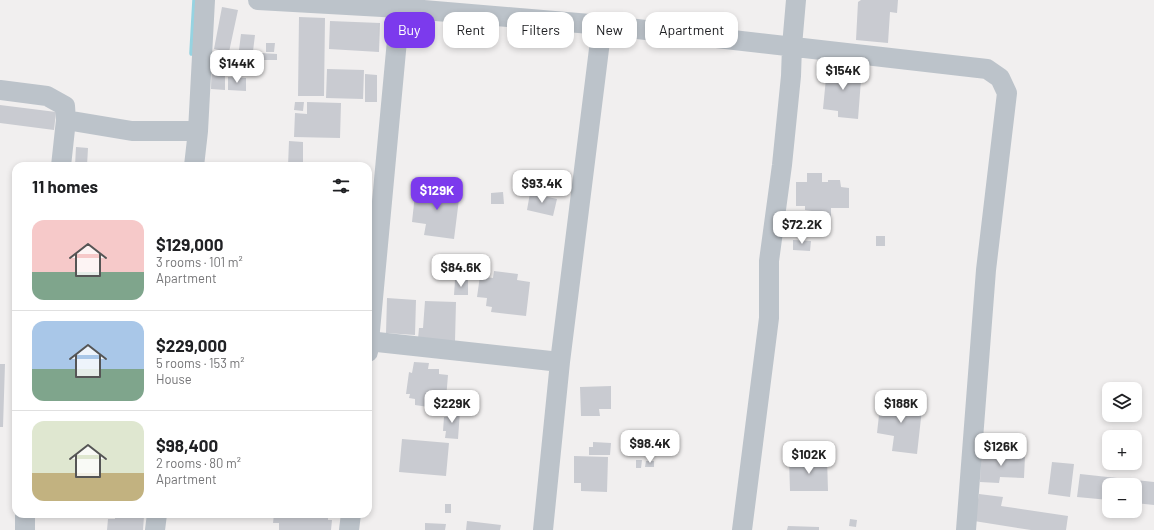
<!DOCTYPE html>
<html lang="en">
<head>
<meta charset="utf-8">
<style>
	body { margin:0; font-family:Barlow,sans-serif; background:#f2f2f2; color:#202124; height:100vh; display:flex; flex-direction:column; font-size:15px; white-space:nowrap }
	* { box-sizing:border-box; margin:0 }
	p { font-size:13px; color:#757577 }
	.icon { flex:none; width:22px; height:22px; fill:none; stroke:currentColor; stroke-width:2; stroke-linecap:round; stroke-linejoin:round }
	.map { position:relative; flex:1; overflow:hidden }
	.drawer { position:absolute; left:12px; top:162px; width:360px; height:356px; display:flex; flex-direction:column; background:#fff; border-radius:12px; box-shadow:0 2px 6px #0003 }
	.drawer>* { flex:none }
	.hud { position:absolute; left:384px; top:12px; width:380px; height:36px; display:flex; gap:8px }
	.controls { position:absolute; left:1102px; top:382px; display:grid; gap:8px }
	.controls a { display:grid; place-items:center; width:40px; height:40px; border-radius:8px; background:#fff; box-shadow:0 2px 6px #0003; font-size:20px }
	.price { position:absolute; translate:-50% -34px; padding:0 9px; border-radius:8px; background:#fff; color:#222; font-size:13px; line-height:26px; filter:drop-shadow(0 1px 2px #0008) }
	.price::after { content:''; position:absolute; left:50%; top:24px; width:12px; height:9px; margin-left:-6px; background:inherit; clip-path:polygon(0 0,100% 0,50% 100%) }
	.price.active { background:#7c3aed; color:#fff }
	ul { padding:0; list-style:none }
	li { display:flex; align-items:center; gap:12px; height:100px; padding:0 20px }
	li+li { border-top:1px solid #e0e0e0 }
	li span { display:grid; place-items:center; flex:none; width:112px; height:80px; border-radius:12px; color:#555 }
	li>.icon { margin-inline-start:auto }
	span .icon { width:48px; height:48px; fill:#fffc; stroke-width:1 }
	li b { font-size:17px }
	h2 { display:flex; justify-content:space-between; align-items:center; height:48px; padding:0 20px; font-size:17px }
	.tag { padding:0 14px; border-radius:12px; background:#fff; box-shadow:0 2px 6px #0003; font-size:14px; line-height:36px }
	.tag.active { background:#7c3aed; color:#fff }
	.map>svg:first-child { display:block }
	.lines { fill:none; stroke-linecap:round; stroke-linejoin:round }
	.stream { stroke:#96d3e1; stroke-width:5.5 }
	.building { fill:#c9cbd1 }
	.street { stroke:#bcc3ca; stroke-width:20 }
</style>
</head>
<body>
<div class="map">
<svg width="1154" height="530" viewBox="0 0 1154 530">
	<rect width="100%" height="100%" fill="#f1efef"/>
	<g class="lines">
		<path class="stream" d="M192,53l3,-53"/>
	</g>
	<path class="building" d="M861,0h37l-1,13 -7,-1 -2,31 -32,-3 2,-38z
		M222,7l16,3 -9,42 -15,-3z
		M299,17l26,1 -1,78h-26z
		M330,21l50,2 -1,29 -50,-3z
		M241,34l14,1 -2,16 -14,-1z
		M266,43h9l-1,9h-8z
		M241,53h16v8h-16z
		M261,53l16,1v6h-17z
		M212,54h13v6h10l-1,14 -9,-1v17l-14,-1z
		M830,64l32,3 -4,52 -20,-2v-6l-15,-2 3,-31 3,1z
		M238,66h14v9h-14z
		M327,69l37,1 -1,29 -37,-1z
		M365,74l12,1v27h-12z
		M228,77l18,1v13l-18,-1z
		M295,102h9l-1,9 -9,-1z
		M307,102l34,1 -1,35 -46,-1 1,-24 12,1z
		M0,105l56,7 -2,18 -54,-7z
		M289,141l14,1v24h-15z
		M76,147l12,1 -1,18h-12z
		M807,173h15v9h6v-2h12l1,7 8,1v20h-18v9h-19v-6l-7,-1v-4h-9v-24h11z
		M416,185l44,6 -6,48 -30,-4 2,-11 -14,-2z
		M503,192l1,12h-13v-11z
		M530,193l27,6 -4,17 -26,-6z
		M876,236h9v10h-9z
		M793,240l18,1 -1,10 -17,-1z
		M438,263l12,1v10l-13,-1z
		M494,271l24,3 -1,6 13,2 -4,34 -35,-4 1,-5 -6,-1 1,-8 -10,-1 3,-21 13,2z
		M455,280h13v15h-14z
		M387,298l29,2 -1,35 -29,-2z
		M425,301l31,1 -1,39 -37,-2 1,-11h4z
		M414,362l15,1 -1,6h11v5l9,1 -2,24 -10,-1 -1,10 -20,-3v-6l-6,-1 1,-4h-4l3,-22 3,1z
		M0,364h5l-2,63h-3z
		M611,386v23h-12l1,7h-19l-1,-29z
		M896,394l17,2 -1,12 10,1 -5,45 -25,-3 2,-15 -17,-3 3,-27 14,2z
		M447,410l13,1 -2,28 -13,-1 1,-7h-3l1,-14h3z
		M402,439l47,4 -3,33 -47,-4z
		M593,442l18,1 -1,12h-21v-8h4z
		M981,453l44,3 -1,22 -24,-1 -1,6 -19,-1z
		M574,456l34,1 -1,35 -26,-1v-8h-7z
		M827,458l1,33h-38l-1,-32z
		M636,460h6l-1,8h-5z
		M646,461h8v6h-9z
		M1052,462l22,2 -4,33 -22,-3z
		M1080,474l74,8v23l-19,-2v-18h-26v15l-32,-3z
		M979,494l24,3 -2,9 67,10 -2,14h-35l-57,-9z
		M445,504h6v9h-6z
		M115,514l29,2 -1,14h-36l1,-11h7z
		M274,514h54v6h4l-1,10h-52v-7h-6z
		M850,519l7,1 -1,7 -7,-1z
		M467,521l34,4 -1,5h-34z
		M425,523l21,1 -1,6h-20z
		M788,526l31,1v3h-32z"/>
	<g class="lines">
		<path class="street" d="M258,0l142,8 202,17 385,44 13,9 7,15 -21,177 -20,260
			M0,90l47,6 18,10 1,14 66,11h66
			M61,166l5,-46
			M194,166l4,-35 7,-131
			M368,341l192,21
			M368,352l32,-344
			M25,514v16
			M155,530l2,-16
			M349,530l2,-16
			M543,530l17,-168 42,-337
			M742,530l27,-212v-57l13,-96 9,-89 1,-30 4,-46"/>
	</g>
</svg>
<div class="controls">
<a><svg class="icon" aria-label="layers" viewBox="0 0 24 24"><path d="M12 4l9 5-9 5-9-5zM3 14l9 5 9-5"/></svg></a>
<a>+</a>
<a>−</a>
</div>
<b class="price" style="left:237px;top:84px">$144K</b>
<b class="price" style="left:843px;top:91px">$154K</b>
<b class="price" style="left:542px;top:204px">$93.4K</b>
<b class="price active" style="left:437px;top:211px">$129K</b>
<b class="price" style="left:802px;top:245px">$72.2K</b>
<b class="price" style="left:461px;top:288px">$84.6K</b>
<b class="price" style="left:452px;top:424px">$229K</b>
<b class="price" style="left:901px;top:424px">$188K</b>
<b class="price" style="left:650px;top:464px">$98.4K</b>
<b class="price" style="left:1001px;top:467px">$126K</b>
<b class="price" style="left:809px;top:475px">$102K</b>
<div class="hud">
<a class="tag active">Buy</a>
<a class="tag">Rent</a>
<a class="tag">Filters</a>
<a class="tag">New</a>
<a class="tag">Apartment</a>
</div>
<section class="drawer">
<h2>11 homes<svg class="icon" aria-label="filters" viewBox="0 0 24 24"><path d="M4 7h16M4 17h16"/><circle cx="9" cy="7" r="2"/><circle cx="15" cy="17" r="2"/></svg></h2>
<ul>
<li><span style="background:linear-gradient(#f6c9c9 65%,#7fa58c 0)"><svg class="icon" aria-label="home" viewBox="0 0 24 24"><path d="M3 11l9-7 9 7M6 9v11h12V9"/></svg></span><div><b>$129,000</b><p>3 rooms · 101 m²</p><p>Apartment</p></div></li>
<li><span style="background:linear-gradient(#a9c7e8 60%,#7fa58c 0)"><svg class="icon" aria-label="home" viewBox="0 0 24 24"><path d="M3 11l9-7 9 7M6 9v11h12V9"/></svg></span><div><b>$229,000</b><p>5 rooms · 153 m²</p><p>House</p></div></li>
<li><span style="background:linear-gradient(#dfe7d0 65%,#c2b280 0)"><svg class="icon" aria-label="home" viewBox="0 0 24 24"><path d="M3 11l9-7 9 7M6 9v11h12V9"/></svg></span><div><b>$98,400</b><p>2 rooms · 80 m²</p><p>Apartment</p></div></li>
</ul>
</section>
</div>
</body>
</html>
